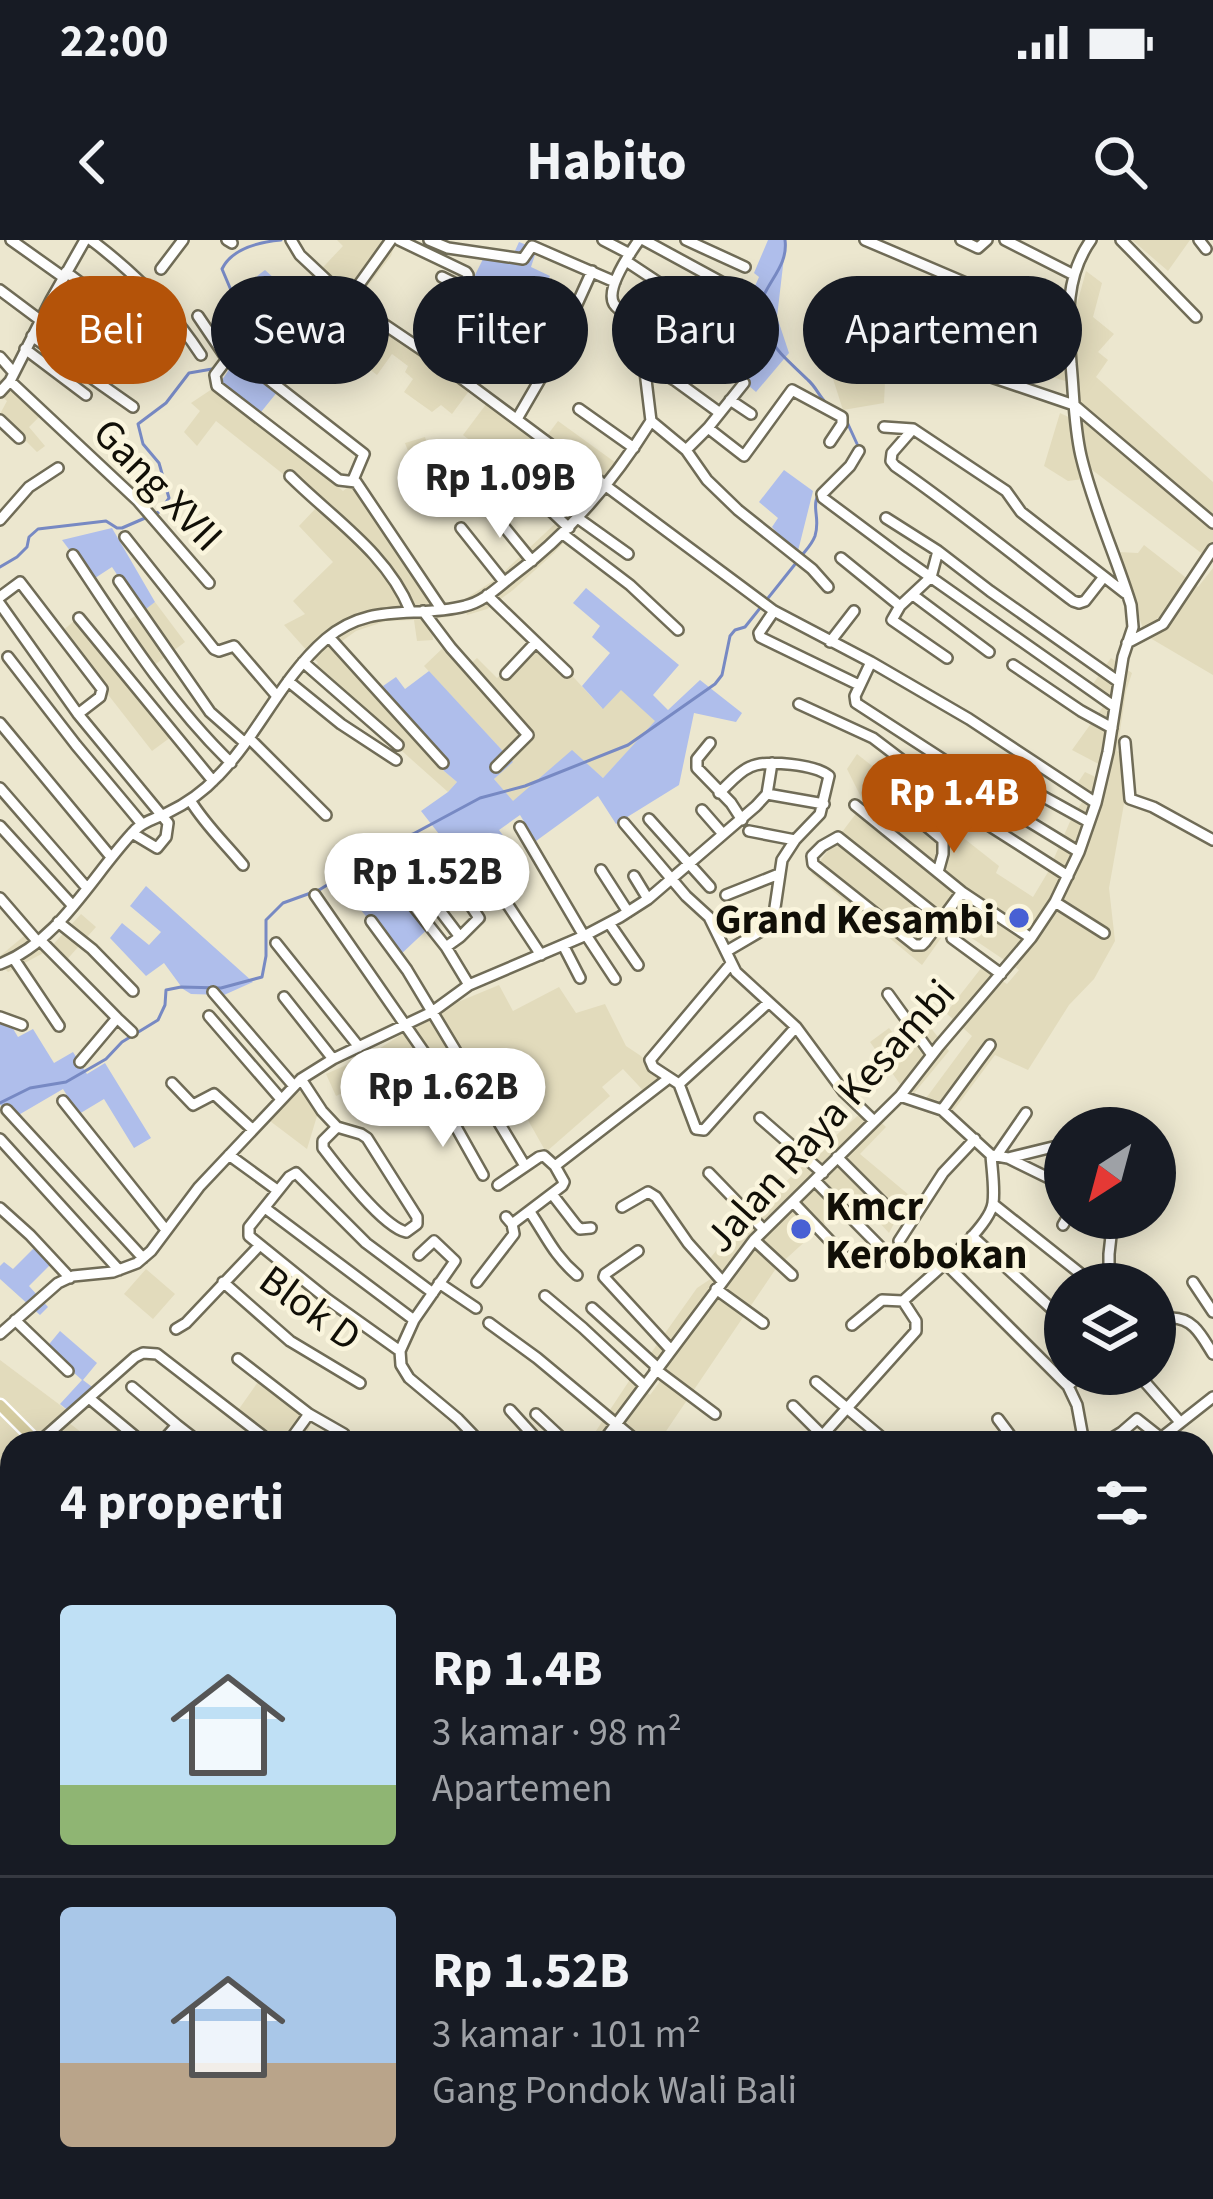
<!DOCTYPE html>
<html lang="id">
<head>
<meta charset="utf-8">
<style>
	body { margin:0; font-family:"Source Sans 3",sans-serif; background:#242831; color:#f1f3f6; height:100vh; display:flex; flex-direction:column; font-size:45px; white-space:nowrap }
	* { box-sizing:border-box; margin:0 }
	p { font-size:39px; color:#9ea1a6 }
	.icon { flex:none; width:66px; height:66px; fill:none; stroke:currentColor; stroke-width:2; stroke-linecap:round; stroke-linejoin:round }
	.map { position:relative; flex:1; overflow:hidden }
	.sheet { position:absolute; left:0px; top:1191px; width:1215px; height:768px; display:flex; flex-direction:column; background:#171b24; border-radius:36px 36px 0 0; box-shadow:0 6px 30px #0003 }
	.sheet>* { flex:none }
	.top-card { position:absolute; left:36px; top:36px; width:1143px; height:108px; display:flex; gap:24px }
	.needle { width:78px; rotate:216deg }
	.buttons { position:absolute; left:1044px; top:867px; display:grid; gap:24px }
	.buttons a { display:grid; place-items:center; width:132px; height:132px; border-radius:50%; background:#171b24; box-shadow:0 6px 30px #0003; font-size:60px }
	.price { position:absolute; translate:-50% -102px; padding:0 27px; border-radius:42px; background:#fff; color:#222; font-size:39px; line-height:78px; filter:drop-shadow(0 3px 6px #0008) }
	.price::after { content:''; position:absolute; left:50%; top:72px; width:36px; height:27px; margin-left:-18px; background:inherit; clip-path:polygon(0 0,100% 0,50% 100%) }
	.price.selected { background:#b45309; color:#fff }
	ul { padding:0; list-style:none }
	li { display:flex; align-items:center; gap:36px; height:300px; padding:0 60px }
	li+li { border-top:3px solid #363941 }
	li span { display:grid; place-items:center; flex:none; width:336px; height:240px; border-radius:12px; color:#555 }
	li>.icon { margin-inline-start:auto }
	span .icon { width:144px; height:144px; fill:#fffc; stroke-width:1 }
	li b { font-size:51px }
	h2 { display:flex; justify-content:space-between; align-items:center; height:144px; padding:0 60px; font-size:51px }
	.tag { padding:0 42px; border-radius:54px; background:#171b24; box-shadow:0 6px 30px #0003; font-size:42px; line-height:108px }
	.tag.selected { background:#b45309; color:#fff }
	.status { display:flex; justify-content:space-between; align-items:center; height:84px; padding:0 60px; background:#171b24; direction:ltr }
	.status svg { height:33px; fill:currentColor }
	header { display:flex; justify-content:space-between; align-items:center; height:156px; padding:0 60px; background:#171b24; font-size:54px; font-weight:700 }
	.map>svg:first-child { display:block }
	.built { fill:#e2dbbc }
	.green { fill:#afbeeb }
	.lines { fill:none; stroke-linecap:round; stroke-linejoin:round }
	.stream { stroke:#7789c3; stroke-width:3 }
	.minor-casing { stroke:#706c57; stroke-width:14 }
	.major-casing { stroke:#fff; stroke-width:15 }
	.minor { stroke:#fff; stroke-width:9 }
	.major { stroke:#d5cca1; stroke-width:10 }
	.poi-dot { fill:#4860d4; stroke:#faf5dd; stroke-width:4.5 }
	.labels { text-anchor:middle; stroke-width:9; stroke-linejoin:round; paint-order:stroke }
	.street-label { font-size:42px; fill:#110f07; stroke:#faf5dd }
	.poi-label { font-size:42px; font-weight:bold; fill:#110f07; stroke:#faf5dd; text-anchor:end }
</style>
</head>
<body>
<div class="status"><b>22:00</b><svg viewBox="0 0 49 12"><path d="M0 12V9h3v3zM5 12V6h3v6zM10 12V3h3v9zM15 12V0h3v12zM26 1h20v11H26zM47 4h2v5h-2z"/></svg></div>
<header><svg class="icon" aria-label="back" viewBox="0 0 24 24"><path d="M15 5l-7 7 7 7"/></svg>Habito<svg class="icon" aria-label="search" viewBox="0 0 24 24"><circle cx="10" cy="10" r="6"/><path d="M15 15l6 6"/></svg></header>
<div class="map">
<svg width="1213" height="1959" viewBox="0 0 1213 1959">
	<rect width="100%" height="100%" fill="#ece7cf"/>
	<path class="built" d="M337,0h59l-5,16 -38,49 119,82 -20,27 -11,-9 -9,7 -28,-20 9,-13 -8,-7 3,-6 -16,-12 -15,21 -14,-11 6,-9 -4,-3 -4,3 -22,-16 -5,5 -15,-11 -24,-36 48,-51z
		M1132,0h58l-22,31z
		M1086,31l16,12 -9,34 21,17 -16,18 10,8 -12,17 117,105v80l-126,-96 3,12 -22,3 -24,-15 16,-53 21,10 -2,-38 -123,-36 -3,-42 78,30 7,-16 -16,-6 7,-18 45,18z
		M846,83l78,19 -5,22 -33,-4 -2,43 -41,7 -10,-31z
		M0,139l44,33 -15,15 16,19 -8,6 -11,-11 -3,2 -23,-29 7,-13 -7,-6z
		M218,145l125,106 12,-10 17,16 53,80 29,39 -23,3 2,21 -16,1 -3,-21 -28,1 -30,10 -18,13 14,18 31,24 61,85 13,11 -9,10 -137,-122 7,-7 -34,-38 21,-11 -12,-13 40,-39 -34,-36 17,-18 -33,-34 -67,-53 -19,25 -13,-14 16,-21 -9,-8z
		M490,159l56,38 12,-16 65,47 -34,48 -35,37 -41,37 -26,19 -20,6 -5,-14 34,-22 78,-73 -44,-36 -9,10 -58,-45z
		M425,197l3,9 15,-4 9,30 -28,8 -7,-5 -12,-32z
		M1144,305l54,42 15,-19v107l-68,-40 -27,-83 20,1z
		M155,362l30,40 -36,27 -27,-44z
		M74,381l101,113 -23,17 -92,-118z
		M539,400l63,68 19,-19 35,32 -53,57 -31,-27 -59,51 -19,-23 18,-18 -88,-95 22,-21 21,22 10,-9 20,20z
		M1111,418l21,15 -6,18 -9,60 9,3 1,33 -18,101 6,53 -21,38 -25,26 -41,65 -33,-15 -45,60 -29,-10 51,-69 -26,-23 36,-46 25,17 12,-14 -68,-46 -29,41 -111,-92 53,-70 -17,-34 10,-15 142,112 -3,7 37,24 15,-25 24,-55 13,-19 -12,-8 12,-18 23,11 2,-13 -38,-20 33,-46 -17,-13z
		M81,674l15,13 -33,37 -16,-13 -39,21 -8,-8v-8l30,-25 18,19z
		M499,745l14,26 46,-24 17,26 29,-9 21,42 15,10 27,29 -16,15 -29,-31 -21,18 8,9 -64,56 -34,-60 16,-13 -18,-22 -33,20 -22,18 -33,7 -21,-33 -20,6 -45,21 -10,-22 45,-20 70,-45z
		M923,778l26,33 -39,47 -40,-56 19,-14 7,9z
		M304,849l19,23 -6,4 -10,33 -37,-28 22,-25z
		M866,868l20,19 -26,27 49,41 -20,38 -34,-37 -78,71 -119,176h-70l43,-65 19,17 14,-19 -18,-16 51,-72 21,-14 -10,-13 22,-28z
		M146,1029l29,25 -22,25 -29,-25z
		M0,1120l76,57 -8,5 27,21h-83v92l-12,-7z
		M260,1139l52,41 -9,23h-33l-36,-27z
		M1203,1930l10,13v16h-134l24,-12h100z"/>
	<path class="green" d="M768,0h18l-9,77 12,36 -33,39 -37,-32 -11,11 -15,-12 13,-15 -30,-28 9,-13 27,16 20,-30 10,5 6,-11 7,3 4,-9 -5,-4z
		M519,2l18,7 -6,18 19,9 -17,38 -15,-7 -11,23 -12,-6 8,-20 -30,-25 13,-26 23,11z
		M265,30l30,27 -15,29 -18,5 -3,11 32,33 -34,42 -39,-32c13,-16 22,-33 25,-54 4,-28 -4,-43 22,-61z
		M784,230l29,21 -16,64 -25,-28 6,-9 -19,-16z
		M112,288l43,74 -13,10 -30,-45 -20,13 -30,-40z
		M586,348l93,77 -26,30 15,15 32,-30 42,33 -6,9 -42,-9 -15,72 -63,39 -18,-28 -62,45 -16,-26 -21,15 14,19 -22,17 -16,-22 -18,13 -36,-46 27,-19 9,-10 -13,-11 -61,-85 13,-9 9,12 24,-18 84,91 -19,17 19,22 59,-51 31,28 52,-57 -34,-31 -18,19 -21,-23 28,-33 -18,-16 8,-11 -27,-23z
		M390,623l42,62 -33,31 -44,-53z
		M146,646l107,96 -29,13 -33,-1 -8,-5 -19,-26 -18,13 -36,-38 12,-15 27,22 12,-13 -31,-26z
		M3,772l15,25 15,-8 21,34 19,-11 14,22 18,-11 46,75 -17,10 -30,-49 -25,15 -16,-25 -53,31 -10,-16v-90z
		M35,1007l16,17 -22,22 19,21 -8,8 -40,-36v-13l4,-4 9,7z
		M60,1091l37,32 -14,17 17,13 -24,24 -16,-13 22,-24 -36,-32z"/>
	<g class="lines">
		<path class="stream" d="M785,0c3,22 -12,36 -21,55 3,52 8,50 44,85 8,7 11,16 19,24
			M236,62l-14,-33c10,-21 38,-27 59,-29
			M241,76l6,20 -1,6
			M847,182l11,24
			M802,315c5,-6 10,-11 13,-19 7,-22 -9,-31 11,-52
			M0,327l17,-10 10,-10 2,-10 9,-8 68,-8 11,7h5l37,-16 10,-14 -10,-35 -16,-19 -5,-20 28,-21 23,-30 29,-5
			M0,863l30,-15 36,-6 40,-23 16,-17 36,-22 7,-15 1,-15 15,-3 40,1 41,-11 4,-21v-36l17,-17 36,-13 26,-16 11,-12 19,-13 38,-15 67,-36 45,-12 103,-41 87,-61 7,-9 8,-39 5,-6 10,-3 51,-64
			M1203,1492l10,-3
			M309,1959l3,-12"/>
		<g class="minor-casing">
			<path id="minor" d="M11,0l52,37
				M91,0c44,33 80,69 110,115
				M227,0l5,3
				M291,0l9,15 48,45
				M391,0l-43,60 86,58 340,253 97,51 98,57 127,84
				M399,0l67,32 2,3 -16,53 -18,30
				M429,0l19,8 75,11 9,-13 83,36
				M603,0l27,14
				M644,0l101,55
				M686,0l59,27
				M865,0l204,87
				M961,0l17,8 9,-8
				M1005,0l67,34
				M1121,0l75,77
				M1199,0l7,9
				M626,21l71,47
				M161,29l22,-29
				M66,32l106,79
				M442,37l22,11
				M0,50l40,30
				M51,60l29,21
				M234,65l8,39 -15,15 -12,16 2,11 122,94 17,2 86,128
				M198,76l29,43
				M639,82l63,44
				M517,93l39,17
				M32,96l101,71
				M875,107l69,14 130,44 139,118
				M25,109l61,46
				M0,117l14,16
				M643,122l33,19 44,32
				M254,128l110,86 -11,26
				M10,141l128,120 71,82
				M0,152l10,-11 41,-81 34,-60
				M730,160l21,14
				M579,169l55,39
				M517,179l36,-62 39,-86
				M0,180l19,18
				M651,181l35,29 21,30 31,30 74,59 16,18
				M884,187l29,2 93,62 15,21 104,81
				M708,188l36,28 48,-66 50,27v7l-12,18
				M913,189l-21,24 -1,8 4,5c61,42 119,90 178,135l6,2 6,-2 18,-23
				M686,210l22,-22 36,-45
				M859,211l-9,15 -28,28 1,4 79,59 213,150
				M493,216l76,72
				M290,236c42,42 97,77 120,134
				M475,251l57,70
				M886,278l52,33 52,40 129,91
				M579,279l49,35
				M0,280l29,-33 29,-19
				M461,288l43,54
				M563,294l67,51 48,45
				M125,297l89,112 5,2 15,-5 42,49
				M938,311l-7,26 -31,29 -8,14 55,38
				M73,315c48,72 95,147 158,208
				M841,318l59,48
				M119,341l91,131 35,31
				M487,355l80,77
				M913,355l76,57
				M0,357l20,-15 82,107 -2,8 -22,17
				M0,364l78,110 90,109 -2,14 -9,11 -25,-15
				M423,371l28,37 77,87 -32,32
				M774,371l-15,22 1,4 99,48
				M79,378l134,163
				M329,397l114,126
				M830,402l24,-31
				M1127,403l36,-19 50,-75
				M8,417l68,88 66,79
				M303,422l95,83
				M871,422l-16,34 1,7 111,72
				M1013,425l68,46 31,17
				M506,434l30,-32
				M288,441l53,43 55,36
				M799,464l74,34 109,83 86,55
				M0,483l111,134
				M249,498l77,77
				M1125,502l5,57 23,8 60,33
				M710,503l-13,16v9l34,35 11,17
				M872,541l71,59v14l-5,18
				M0,548l87,100
				M719,553c9,-8 19,-21 31,-26 17,-8 66,-2 79,9l-9,38 -25,26 -13,20 -9,61 -5,6 -41,24
				M767,554l57,10
				M1042,556l47,26
				M190,560c16,26 34,42 53,65
				M855,565l107,87 69,46
				M702,570l21,24
				M1020,576l59,36
				M649,579l61,68
				M982,581l12,-25
				M624,583l62,73 23,21 27,55 60,55 48,65 30,29
				M0,586l73,80
				M520,587l64,109
				M749,591l46,9
				M430,604l49,74 -19,19
				M469,606l72,109
				M407,627l53,70 -14,10 23,38
				M601,630l27,42
				M389,635l57,72
				M634,636l14,23
				M315,655l129,186
				M726,655l53,-21
				M0,658l38,44
				M1055,662l49,31
				M941,679l-103,-82 -16,9 -10,10 1,8 102,81h7l3,-3 37,-50
				M371,681l36,49 118,196
				M58,682l34,27 41,42
				M609,683l29,42
				M586,695l29,44
				M952,698l49,36
				M40,700l77,78 -37,44
				M276,703l83,104
				M563,705l17,33
				M14,719l45,67
				M0,724c60,-23 92,-89 135,-134 9,-9 20,-11 32,-17 19,-9 37,-22 51,-37 41,-42 63,-98 108,-137 44,-38 89,-20 139,-33 18,-4 32,-18 46,-29 58,-43 102,-95 140,-156l-12,-99c-7,-5 -20,-10 -25,-18 -9,-15 16,-51 25,-64
				M730,725l-80,95 3,7 26,17 17,45 8,1 92,-103
				M213,752l80,93
				M888,754l44,61
				M284,757l49,62
				M209,776l71,82
				M0,777l22,8
				M117,778l15,14
				M301,839l21,32 15,16
				M172,843l21,22 21,-11 38,35
				M679,844l89,-81
				M900,856l42,14 49,45c1,15 4,33 2,48 -4,27 -68,77 -90,98
				M63,861l103,129
				M405,861l37,1 36,-15
				M442,862l41,73
				M7,870l136,148
				M942,870l48,-65
				M760,878l63,55
				M337,887l24,7 6,4 50,79v7l-11,8c-24,-6 -67,-63 -83,-84v-7z
				M0,899l119,131
				M229,915l48,35
				M991,915l17,3 57,28
				M997,915l29,-42
				M837,917l51,51
				M1008,918l57,-14
				M555,926l114,-88
				M709,933l55,57
				M815,941l83,84
				M498,945l41,-28 5,-1 11,10 9,16 -2,4 -50,38
				M552,954l24,31 4,4 11,-1
				M793,962l59,62
				M993,964l93,74
				M622,967l26,-15 8,5 32,46 34,38
				M0,968l30,27 40,43
				M265,968l149,112
				M530,972c17,25 23,42 47,63
				M1063,985l4,-7
				M972,996l93,85
				M754,1000l38,35
				M899,1001l44,-68 32,-34
				M638,1011l-33,23 -1,3 67,73
				M419,1015l15,-14 21,20 -41,59 -14,31 1,14 8,13 49,41 23,24
				M944,1022l124,124 9,19 7,38
				M223,1042l67,59 70,42
				M477,1042l37,-48 -2,-10 -6,-7
				M1193,1042l20,30
				M439,1043l37,25
				M1109,1044v-30l4,-36
				M716,1049l47,34
				M545,1056l38,32 61,57
				M592,1068l65,59
				M1172,1078c22,0 30,19 41,36
				M15,1080l53,51
				M489,1083l48,35 102,85
				M852,1085l30,-25 21,1
				M176,1089l10,-6 73,-77
				M0,1094l58,-51 15,-7 40,-4 24,-9 14,-12 48,-64 102,-108 32,-20 99,-47 37,-27 115,-49 36,-19 28,-18 108,-93 11,-12 5,-31
				M400,1111l-73,-52 -78,-63v-9l40,-50 7,-4 70,70 67,50
				M238,1119l71,55 35,20
				M655,1129l60,45
				M1138,1134l42,48
				M816,1142l71,60
				M1068,1146l13,-12
				M132,1147l45,38 -16,18
				M89,1158l54,45
				M793,1166l37,37
				M510,1170l30,33
				M536,1174l31,29
				M998,1179l18,24
				M177,1185l23,18
				M822,1196l94,-105v-10l-13,-20
				M38,1203l97,-86 8,-4 14,1 115,89
				M288,1203l21,-29
				M602,1203l152,-203 146,-144 39,-50 92,-108 24,-36 24,-50 17,-49 12,-51 15,-95 10,-30 -2,-22c-15,-49 -38,-98 -50,-149 -7,-30 -7,-61 -10,-92 -3,-44 -7,-86 20,-124
				M1104,1203l18,-11 15,-13 24,19 52,-41
				M0,1285l12,7
				M1203,1287l10,10
				M1203,1348l10,12
				M1203,1437l10,17
				M1,1534l11,-20
				M1203,1560l10,-4
				M1203,1585l10,13
				M0,1724l12,11
				M1203,1728l7,9
				M0,1753l12,12
				M1203,1795l10,12
				M1203,1833l10,12
				M0,1857l12,-15
				M1203,1886l10,13
				M0,1945l20,14
				M202,1947l14,12
				M253,1947l20,12
				M389,1947l16,12
				M497,1947l7,12
				M888,1947l9,12
				M901,1947l11,12
				M1099,1947l7,12
				M1133,1947l8,12
				M1180,1947l8,12"/>
		</g>
		<g class="major-casing">
			<path id="major" d="M0,1165l38,38
				M1203,1376l10,-4
				M685,1947l8,12
				M993,1947l10,12
				M92,1959l12,-12
				M821,1959l19,-12"/>
		</g>
		<use href="#minor" class="minor"/>
		<use href="#major" class="major"/>
	</g>
	<g class="poi-dot">
		<circle cx="1019" cy="678" r="12"/>
		<circle cx="801" cy="989" r="12"/>
	</g>
	<g class="labels">
		<g class="street-label">
			<text transform="translate(159 244) rotate(46)" y="15">Gang XVII</text>
			<text transform="translate(829 875) rotate(-48)" y="15">Jalan Raya Kesambi</text>
			<text transform="translate(311 1067) rotate(36)" y="15">Blok D</text>
		</g>
		<g class="poi-label">
			<text x="995" y="693">Grand Kesambi</text>
			<text x="825" y="980" text-anchor="start">Kmcr<tspan x="825" dy="48">Kerobokan</tspan></text>
		</g>
	</g>
</svg>
<div class="buttons">
<a><svg class="needle" viewBox="-14 -14 28 28"><path d="M0-13l5 13h-10z" fill="#e53935"/><path d="M0 13l5-13h-10z" fill="#9ea1a6"/></svg></a>
<a><svg class="icon" aria-label="layers" viewBox="0 0 24 24"><path d="M12 4l9 5-9 5-9-5zM3 14l9 5 9-5"/></svg></a>
</div>
<b class="price" style="left:500px;top:301px">Rp 1.09B</b>
<b class="price selected" style="left:954px;top:616px">Rp 1.4B</b>
<b class="price" style="left:427px;top:695px">Rp 1.52B</b>
<b class="price" style="left:443px;top:910px">Rp 1.62B</b>
<div class="top-card">
<a class="tag selected">Beli</a>
<a class="tag">Sewa</a>
<a class="tag">Filter</a>
<a class="tag">Baru</a>
<a class="tag">Apartemen</a>
</div>
<section class="sheet">
<h2>4 properti<svg class="icon" aria-label="filters" viewBox="0 0 24 24"><path d="M4 7h16M4 17h16"/><circle cx="9" cy="7" r="2"/><circle cx="15" cy="17" r="2"/></svg></h2>
<ul>
<li><span style="background:linear-gradient(#bfe0f5 75%,#8fb573 0)"><svg class="icon" aria-label="home" viewBox="0 0 24 24"><path d="M3 11l9-7 9 7M6 9v11h12V9"/></svg></span><div><b>Rp 1.4B</b><p>3 kamar · 98 m²</p><p>Apartemen</p></div></li>
<li><span style="background:linear-gradient(#a9c7e8 65%,#b9a48a 0)"><svg class="icon" aria-label="home" viewBox="0 0 24 24"><path d="M3 11l9-7 9 7M6 9v11h12V9"/></svg></span><div><b>Rp 1.52B</b><p>3 kamar · 101 m²</p><p>Gang Pondok Wali Bali</p></div></li>
</ul>
</section>
</div>
</body>
</html>
